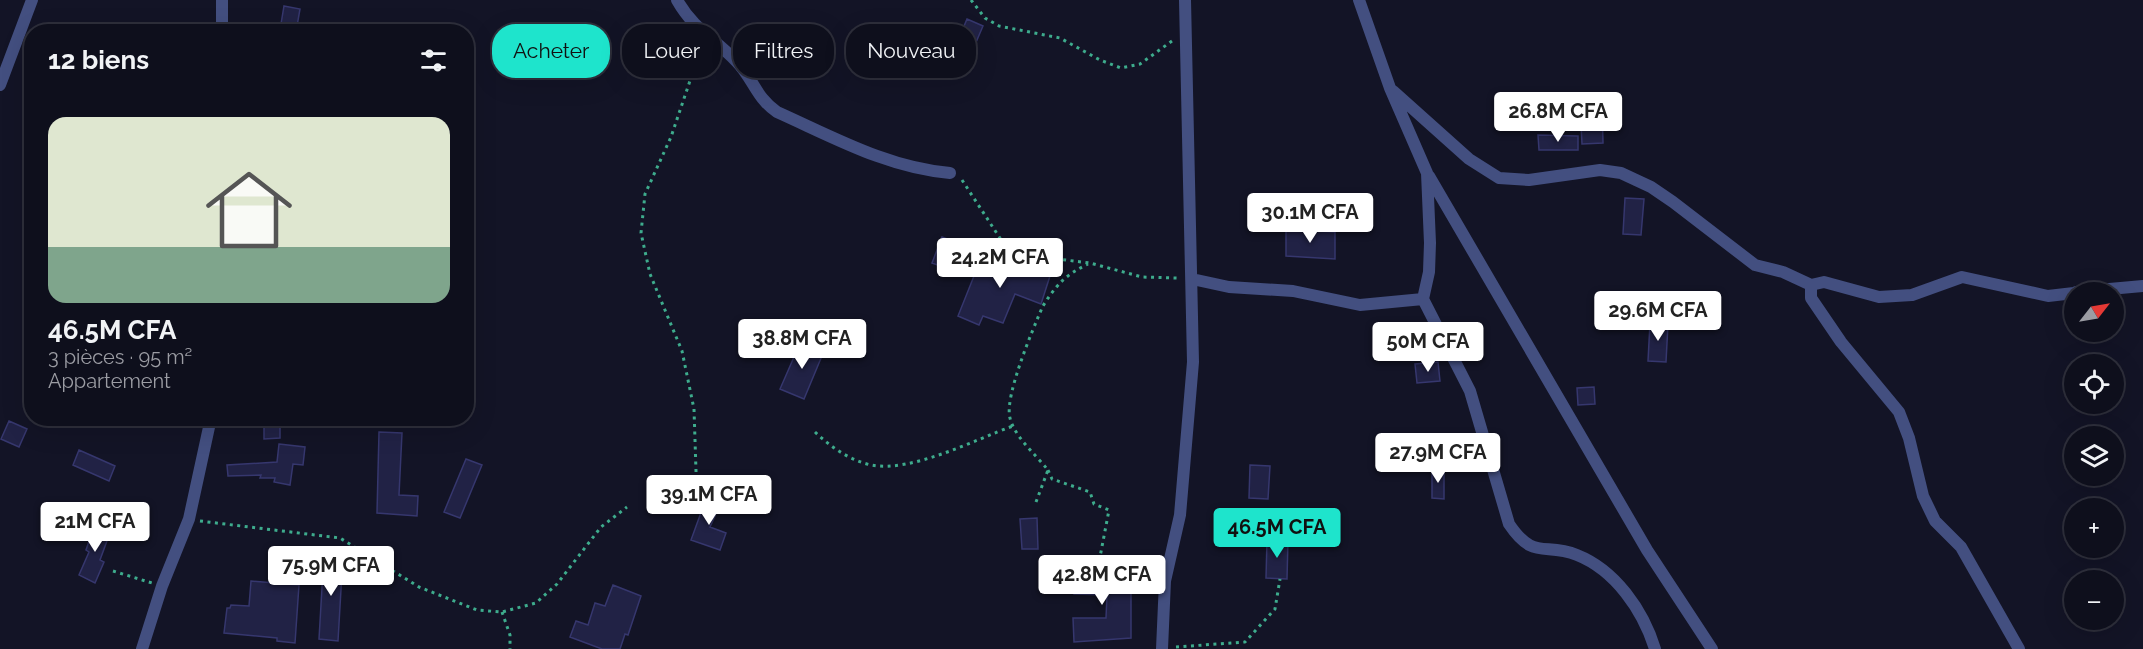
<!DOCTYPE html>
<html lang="fr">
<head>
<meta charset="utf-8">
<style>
	body { margin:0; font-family:Raleway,sans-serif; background:#1c1d29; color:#f1f3f6; height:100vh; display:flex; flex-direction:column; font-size:22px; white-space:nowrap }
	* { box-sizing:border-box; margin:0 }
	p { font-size:20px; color:#9b9ca3 }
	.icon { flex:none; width:33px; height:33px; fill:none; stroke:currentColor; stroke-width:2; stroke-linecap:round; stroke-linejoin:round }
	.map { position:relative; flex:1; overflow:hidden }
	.details { position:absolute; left:24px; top:24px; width:450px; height:402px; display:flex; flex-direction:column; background:#0e0f1c; border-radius:24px; box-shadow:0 6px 24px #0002,0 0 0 2px #2e2f3b }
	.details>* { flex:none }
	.banner { position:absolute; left:492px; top:24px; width:570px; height:54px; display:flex; gap:12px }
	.needle { width:39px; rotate:59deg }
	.tools { position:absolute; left:2064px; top:282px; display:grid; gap:12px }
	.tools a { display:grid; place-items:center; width:60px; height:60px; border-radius:50%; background:#0e0f1c; box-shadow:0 6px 24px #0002,0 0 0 2px #2e2f3b; font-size:30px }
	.price { position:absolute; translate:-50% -51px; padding:0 14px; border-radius:6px; background:#fff; color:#222; font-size:20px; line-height:39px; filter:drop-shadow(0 2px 3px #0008) }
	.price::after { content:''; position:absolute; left:50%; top:36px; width:18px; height:14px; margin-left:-9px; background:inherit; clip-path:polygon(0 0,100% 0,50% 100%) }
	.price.current { background:#1ee4cc; color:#111 }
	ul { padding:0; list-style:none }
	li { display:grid; align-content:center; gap:12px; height:318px; padding:0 24px }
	li span { display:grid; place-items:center; height:186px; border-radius:18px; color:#555 }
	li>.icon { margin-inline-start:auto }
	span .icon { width:108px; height:108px; fill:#fffc; stroke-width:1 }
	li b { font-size:26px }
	h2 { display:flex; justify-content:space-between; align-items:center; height:72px; padding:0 24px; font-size:26px }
	.tag { padding:0 21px; border-radius:24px; background:#0e0f1c; box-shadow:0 6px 24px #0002,0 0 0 2px #2e2f3b; font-size:21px; line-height:54px }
	.tag.current { background:#1ee4cc; color:#111 }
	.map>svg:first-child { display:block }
	.building { fill:#212245; stroke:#36376e; stroke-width:1.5 }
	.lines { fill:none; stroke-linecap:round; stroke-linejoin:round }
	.path { stroke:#3eac8d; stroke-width:3; stroke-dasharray:3 4.5; stroke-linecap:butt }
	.street { stroke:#434f80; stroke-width:12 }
</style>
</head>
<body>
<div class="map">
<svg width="2143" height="649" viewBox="0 0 2143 649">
	<rect width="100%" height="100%" fill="#131426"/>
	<path class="building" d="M284,6l16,3 -4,23 -16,-2z
		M967,19l16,7 -18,42 -16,-6z
		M1602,102l1,41 -21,1 -2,-41z
		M1538,135l40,1v14h-39z
		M1625,198l19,1 -3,36 -18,-1z
		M1286,229l49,3v27l-49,-3z
		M942,237l13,5 -9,26 -14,-5z
		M984,251l21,9 -2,3 47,13 -9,28 -26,-10 -12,29 -20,-7 -4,9 -21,-9z
		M1650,323l18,1 -2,38 -18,-1z
		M801,341l23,10 -20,48 -24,-10z
		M1438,362l2,19 -23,2 -2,-19z
		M1594,387l1,17 -17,1 -1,-17z
		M264,418h16v20l-16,1z
		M9,421l18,8 -8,18 -18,-8z
		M379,432l23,1 -3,62 19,1 -1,20 -40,-3z
		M279,444l26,3 -2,18 -10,-1 -3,21 -16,-3 1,-4h-15l1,-3 -33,1 -1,-11 50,-3z
		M79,450l36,16 -6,15 -36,-16z
		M466,459l16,6 -22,53 -16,-6z
		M1250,465l20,1 -2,33 -19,-1z
		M1432,469h12v30l-12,-1z
		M707,496l14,7 -11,24 16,6 -6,17 -29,-10z
		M1037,518l1,31h-16l-2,-30z
		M95,524l16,6 -11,30 4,2 -9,21 -16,-8 10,-23 -3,-2z
		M1267,540h21l-1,39 -21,-1z
		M324,553l19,2 -5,86 -19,-2z
		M1075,559l22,1 -1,23 35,2v53l-57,4 -1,-24h33l1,-23 -33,-1z
		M251,581l48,4 -4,58 -18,-2v-3l-53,-5 3,-25h3l1,-3 18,1z
		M613,585l28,11 -13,39 -3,-1 -5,15h-18l-32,-12 6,-16 12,4 7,-22 10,3z"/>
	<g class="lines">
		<path class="path" d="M971,0l14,18 14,8 61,12 40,22 21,8 19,-4 32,-23
			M962,180l49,75 6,3h32l41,5 52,14 36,1
			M815,432c16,15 34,28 56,33 40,8 103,-25 142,-39
			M1048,470l4,9 38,13 4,12 15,6 -9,47
			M697,502l-3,-93 -12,-58 -32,-77 -9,-41 4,-39 26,-57 25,-74 9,-14
			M1036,502l12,-32c-12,-15 -34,-34 -38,-52 -6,-21 23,-89 32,-110 4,-8 13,-20 19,-26 8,-8 17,-13 27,-18
			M200,521l140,17 79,49 58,23 25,2 34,-9 21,-19 44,-57 26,-20
			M113,571l39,12
			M502,612l8,23v14
			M1176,647l69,-5 30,-33 5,-30"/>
		<path class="street" d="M222,0v32
			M677,0c17,30 37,38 59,61 17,17 20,37 41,51 56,25 111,56 173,61
			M1359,0l31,88 37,85 3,70 -1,29 -6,27 47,92 39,133c25,37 35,18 68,31 38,15 66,55 78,94
			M0,85l32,-85
			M1393,91l76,68 30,19 30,2 71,-10 21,3 30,14 22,15 82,63 28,7 28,13 13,-3 55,15 33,-2 50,-18 86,19 26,-3
			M1429,176l218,374 65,99
			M1192,279l37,8 64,4 67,14 63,-6
			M1811,285v13l30,44 58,70 10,26 14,58 12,25 26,26 58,102
			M2076,292l67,-6
			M142,649l20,-63 27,-67 22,-101
			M1162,649l3,-68 15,-66 13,-153 -8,-362"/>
	</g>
</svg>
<div class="tools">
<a><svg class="needle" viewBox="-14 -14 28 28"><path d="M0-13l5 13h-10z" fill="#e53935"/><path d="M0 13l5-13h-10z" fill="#9b9ca3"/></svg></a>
<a><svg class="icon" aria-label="locate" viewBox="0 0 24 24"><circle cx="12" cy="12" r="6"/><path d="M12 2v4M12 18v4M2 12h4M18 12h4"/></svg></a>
<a><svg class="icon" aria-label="layers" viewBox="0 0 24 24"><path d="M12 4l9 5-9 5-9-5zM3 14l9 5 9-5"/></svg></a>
<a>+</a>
<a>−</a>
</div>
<b class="price" style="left:1558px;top:143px">26.8M CFA</b>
<b class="price" style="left:1310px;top:244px">30.1M CFA</b>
<b class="price" style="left:1000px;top:289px">24.2M CFA</b>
<b class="price" style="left:1658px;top:342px">29.6M CFA</b>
<b class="price" style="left:802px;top:370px">38.8M CFA</b>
<b class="price" style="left:1428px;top:373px">50M CFA</b>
<b class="price" style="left:1438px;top:484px">27.9M CFA</b>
<b class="price" style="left:709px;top:526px">39.1M CFA</b>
<b class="price" style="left:95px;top:553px">21M CFA</b>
<b class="price current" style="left:1277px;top:559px">46.5M CFA</b>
<b class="price" style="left:331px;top:597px">75.9M CFA</b>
<b class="price" style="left:1102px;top:606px">42.8M CFA</b>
<div class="banner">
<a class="tag current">Acheter</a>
<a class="tag">Louer</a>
<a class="tag">Filtres</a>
<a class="tag">Nouveau</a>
</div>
<section class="details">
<h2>12 biens<svg class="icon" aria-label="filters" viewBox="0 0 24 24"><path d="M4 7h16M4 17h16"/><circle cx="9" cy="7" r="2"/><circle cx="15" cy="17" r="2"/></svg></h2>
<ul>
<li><span style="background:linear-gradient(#dfe7d0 70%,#7fa58c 0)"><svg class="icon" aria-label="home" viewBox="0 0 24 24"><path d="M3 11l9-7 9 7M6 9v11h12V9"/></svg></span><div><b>46.5M CFA</b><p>3 pièces · 95 m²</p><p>Appartement</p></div></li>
</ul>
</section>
</div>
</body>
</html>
